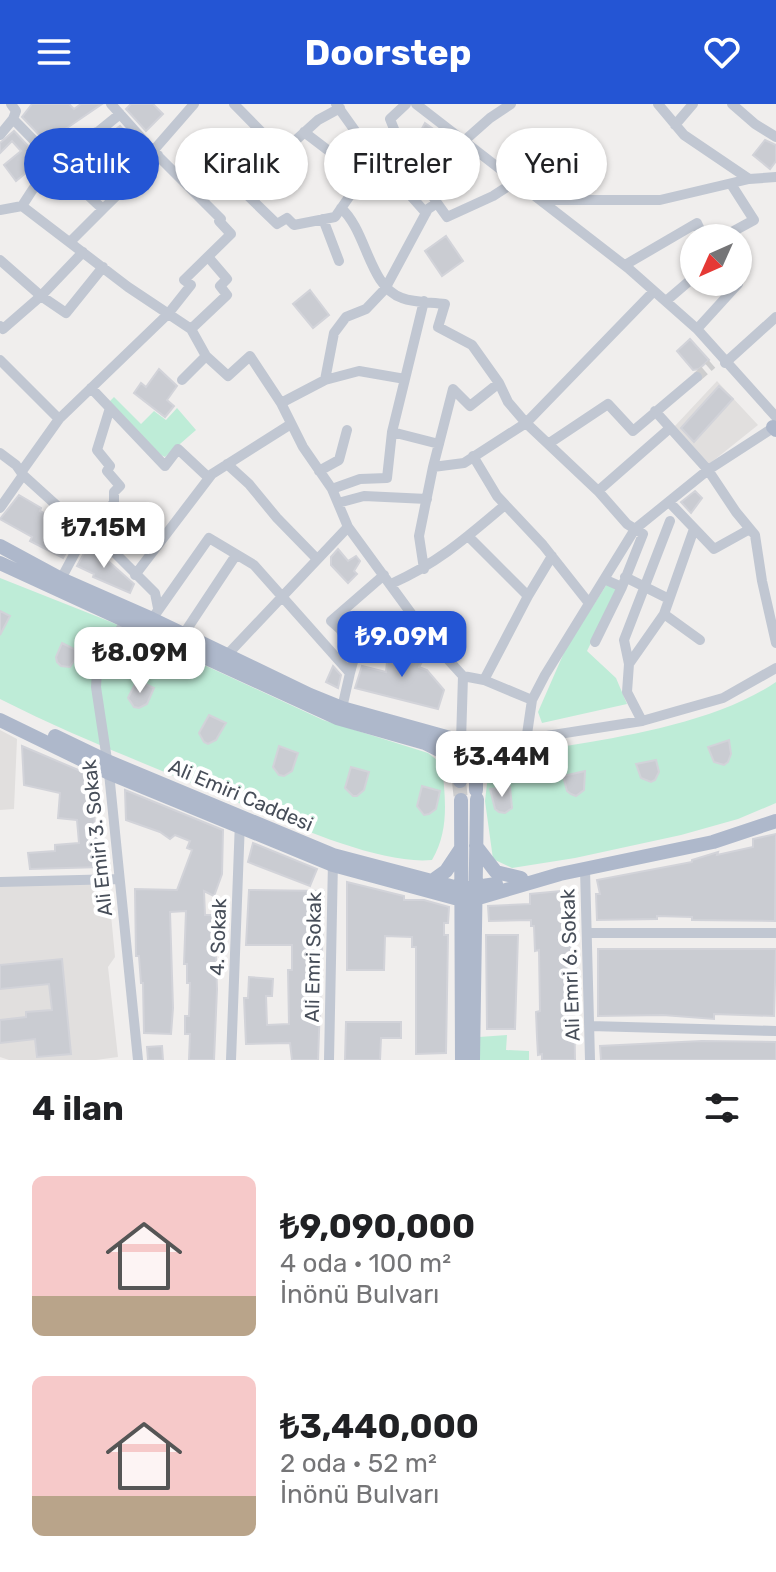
<!DOCTYPE html>
<html lang="tr">
<head>
<meta charset="utf-8">
<style>
	body { margin:0; font-family:Rubik,sans-serif; background:#f6f6f6; color:#202124; height:100vh; display:flex; flex-direction:column; font-size:30px; white-space:nowrap }
	* { box-sizing:border-box; margin:0 }
	p { font-size:26px; color:#757577 }
	.icon { flex:none; width:44px; height:44px; fill:none; stroke:currentColor; stroke-width:2; stroke-linecap:round; stroke-linejoin:round }
	.map { position:relative; height:956px; overflow:hidden }
	.details { display:flex; flex-direction:column; background:#fff; flex:1 }
	.details>* { flex:none }
	.top-card { position:absolute; left:24px; top:24px; width:728px; height:72px; display:flex; gap:16px }
	.needle { width:52px; rotate:225deg }
	.tools { position:absolute; left:680px; top:120px; display:grid; gap:16px }
	.tools a { display:grid; place-items:center; width:72px; height:72px; border-radius:50%; background:#fff; box-shadow:0 2px 6px #0004; font-size:40px }
	.price { position:absolute; translate:-50% -68px; padding:0 18px; border-radius:16px; background:#fff; color:#222; font-size:26px; line-height:52px; filter:drop-shadow(0 2px 4px #0008) }
	.price::after { content:''; position:absolute; left:50%; top:48px; width:24px; height:18px; margin-left:-12px; background:inherit; clip-path:polygon(0 0,100% 0,50% 100%) }
	.price.selected { background:#2455d4; color:#fff }
	ul { padding:0; list-style:none }
	li { display:flex; align-items:center; gap:24px; height:200px; padding:0 32px }
	li span { display:grid; place-items:center; flex:none; width:224px; height:160px; border-radius:12px; color:#555 }
	li>.icon { margin-inline-start:auto }
	span .icon { width:96px; height:96px; fill:#fffc; stroke-width:1 }
	li b { font-size:34px }
	h2 { display:flex; justify-content:space-between; align-items:center; height:96px; padding:0 32px; font-size:34px }
	.pill { padding:0 28px; border-radius:36px; background:#fff; box-shadow:0 2px 6px #0004; font-size:28px; line-height:72px }
	.pill.selected { background:#2455d4; color:#fff }
	header { display:flex; justify-content:space-between; align-items:center; height:104px; padding:0 32px; background:#2455d4; color:#fff; font-size:36px; font-weight:700 }
	.map>svg:first-child { display:block }
	.education { fill:#e1dfde }
	.green { fill:#beecd7 }
	.building { fill:#caccd2; stroke:#d2d3d9; stroke-width:2 }
	.lines { fill:none; stroke-linecap:round; stroke-linejoin:round }
	.minor-tunnel { stroke:#cececf; stroke-width:10; stroke-dasharray:10 5; stroke-linecap:butt }
	.major-tunnel { stroke:#cececf; stroke-width:14; stroke-dasharray:14 7; stroke-linecap:butt }
	.minor { stroke:#c1c7d2; stroke-width:10 }
	.major { stroke:#aeb8cb; stroke-width:14 }
	.labels { text-anchor:middle; stroke-width:8; stroke-linejoin:round; paint-order:stroke }
	.street-label { font-size:20px; fill:#474e59; stroke:#fff }
</style>
</head>
<body>
<header><svg class="icon" aria-label="menu" viewBox="0 0 24 24"><path d="M4 6h16M4 12h16M4 18h16"/></svg>Doorstep<svg class="icon" aria-label="heart" viewBox="0 0 24 24"><path d="M12 20l-8-8c-3-5 5-10 8-4 3-6 11-1 8 4z"/></svg></header>
<div class="map">
<svg width="776" height="956" viewBox="0 0 776 956">
	<rect width="100%" height="100%" fill="#f0eeed"/>
	<path class="education" d="M717,277l41,44 -50,40 -34,-38z
		M0,626l17,9 -3,70 -14,1z
		M108,779l7,74 -7,10 10,90 -22,3h-87l-9,-3v-171z"/>
	<path class="green" d="M114,293l27,27 13,-13 12,9 11,-12 19,22 -31,27 -4,-2 -52,-53z
		M0,474l111,44 212,98 105,33 14,11c3,33 8,66 -10,96 -57,6 -165,-46 -219,-68 -72,-30 -144,-58 -213,-93z
		M607,480l10,6 -30,61 29,27 11,26 -85,19 -4,-11 28,-64z
		M776,578v121l-38,16 -57,16 -106,23 -63,10 -19,-9 -8,-58 3,-26 11,-16c25,-8 52,-10 79,-15 62,-10 145,-26 198,-62z
		M507,931l-1,15 23,1v9h-51l1,-23z"/>
	<path class="building" d="M32,0h37l5,5 7,-5h21l-35,24 -23,12 -22,-23z
		M131,0h22l10,10 -17,17 -20,-22z
		M425,19l32,23 -18,18 -12,7 -15,-24z
		M120,22l10,12 -20,16 -10,-12z
		M14,27l16,17 19,20 -7,6 -5,-6 -10,4 -11,9 -12,-16 17,-14 -9,-10 -12,12v-10z
		M765,36l11,5v16l-6,8 -17,-14z
		M446,132l17,25 -21,15 -17,-25z
		M310,186l19,25 -16,13 -20,-24z
		M690,235l19,21 -10,9 -6,1 -16,-19z
		M159,265l18,17 -10,14 7,6 -9,11 -31,-24 7,-10 5,4z
		M719,282l14,13 -39,43 -13,-14z
		M695,387l7,7 -11,15 -10,-11z
		M19,391l22,13 -1,3 29,16 -3,7 8,4 -11,20 -33,-17 2,-4 -32,-18z
		M89,440l45,40 -4,9 -37,-16 1,-3 -17,-8z
		M338,445l10,12 8,-5 4,5 -6,10 3,3 -9,9 -17,-18v-8z
		M0,507l10,5 -10,19z
		M389,537l28,12 -1,7 6,2 -3,5 8,3 17,20 -6,19 -83,-21 7,-22 24,6z
		M62,539l18,9 -10,15 -9,-1 -4,-4 -1,-5z
		M333,562l8,9 -3,13 -12,-6z
		M137,576l17,8 -7,16 -8,4 -5,-1 -6,-9z
		M209,611l17,8 -10,17 -8,4 -4,-2 -5,-9z
		M729,636l2,14 -3,8 -4,3 -10,-3 -6,-15z
		M22,642l75,32 -3,50h6l2,39 -72,2 -2,-16 27,-2v-6l24,-2 -2,-23 -19,-2 2,-25 -36,-8z
		M279,642l19,7 -6,18 -8,5 -5,-1 -6,-8z
		M656,656l3,12 -4,8 -4,2 -10,-4 -5,-14z
		M351,663l18,5 -5,18 -7,6h-4l-8,-8z
		M585,667l-1,19 -8,6 -5,-2 -4,-3 -4,-15z
		M422,682l18,5 -4,18 -7,5 -5,1 -7,-9z
		M510,683l2,21 -7,5 -6,-1 -4,-3 -5,-20z
		M125,686l98,40 -1,44 -8,22 -10,-5 1,24h13l-3,19 2,55 -3,71h-25l1,-26h-5v-18h4l1,-33h-3v-19h-3l2,-53 -16,1 3,96 -2,26 -27,-1 -1,-50h-2l-2,-27h-3l-1,-67 42,1 15,-40 -5,-2 3,-7 -15,-6 -5,4 -10,-7 -34,-12z
		M776,730l-1,87 -83,-1v-3l-35,-1v3l-60,1 -1,-26h4l-3,-14 95,-18v-2l26,-8 -1,3 36,-8v-8z
		M253,739l64,26 -7,17 -62,-24z
		M347,778l57,14v4h20l25,7 -1,16h-4v12h4l-2,118 -30,1v-107h-4v-10l-27,-1 -1,34h-37z
		M249,786l75,1 -6,169h-26l-2,-17 -44,1 -2,-46h4l1,-21 24,2 -1,17h-6l1,29 22,-1 -1,-54h4v-25h-46z
		M571,786l1,71 4,-1 2,41h-4l1,59h-33v-6l-4,1 -1,-18 -1,-25 4,-1 -1,-61 -4,1 -1,-25h-3v-6l-42,1 -1,-15 42,-2v-10z
		M486,831h32l-3,94h-28z
		M598,845h178l-2,67 -60,-2v5l-51,-4 -65,1z
		M62,855l9,95 -34,3 -2,-18 -35,4v-23l26,-3v-5l26,-2 -3,-26 -49,5v-24z
		M346,918h55v16h-20l-1,22h-35z
		M702,937l74,1v18h-175l-1,-14z
		M162,942l1,14h-15l-1,-13z"/>
	<g class="lines">
		<path class="minor-tunnel" d="M697,273l15,-13"/>
		<path class="major-tunnel" d="M461,637l-5,12 5,47"/>
		<path class="minor" d="M234,0l48,49
			M336,0l27,38 63,71
			M406,0l-16,15 10,25 37,59
			M416,0l212,164 69,61 79,88
			M658,0l26,31 65,44
			M732,0l23,20 21,13
			M13,15c31,31 58,62 90,90l-33,33
			M675,21l18,-21
			M304,28l59,45
			M0,31l13,-16 3,-8 -5,-7
			M464,37l26,-23 21,-14
			M153,47l41,-47
			M49,48l50,-21 21,-17
			M254,74l-12,12 35,34 10,-6 7,7 41,-8 42,-60
			M202,94l40,-36 12,16 64,-58 22,-12
			M541,96h119l89,-21 27,-2
			M22,102l11,-17 28,-19
			M341,104c26,23 28,79 61,90 13,5 30,4 43,6l-7,23 34,18 27,38
			M103,105l55,-54
			M0,106l22,-4 106,81 63,42 15,27 22,20 22,-20 31,47 22,44 29,42 16,38 84,115 31,34 -2,65
			M323,115l16,42
			M721,134l33,-18 -23,-36
			M0,156l41,36 42,-44
			M625,161l72,-42 7,15
			M666,197l28,-24
			M0,222l3,3 38,-33 25,17 37,-46
			M191,225l36,-34 -7,-9 7,-7 -18,-21
			M697,225l41,-45
			M0,256l59,59
			M725,259l51,-46
			M182,276l24,-24
			M325,276l34,-9 46,8 19,-78
			M91,284l74,78 13,-17 31,29
			M281,299l44,-23 9,-47 12,-16 20,-8 19,-20 43,-80 9,-6 10,14 46,-21 23,-15
			M655,307l53,59 28,42 19,23 7,46 14,62
			M392,328l13,-53
			M548,340l60,-40 25,27 64,-54
			M0,349l16,12 7,10 63,57 27,19 42,42 3,15
			M473,352l24,40 46,49 45,57
			M227,360l22,20 28,34 40,41
			M433,363l20,-78 17,17 29,-23 9,19 18,21 128,-132
			M22,367l37,-52 109,-105 23,-29 -7,-5 47,-46 -12,-13 2,-2 -68,-68 -42,-47
			M319,367l20,-11 8,-30
			M332,385l28,-10 27,-1 5,-46 47,12
			M598,387l72,-63
			M338,399l26,-7 63,3
			M670,399l44,46 36,-20
			M0,404l23,-33
			M424,465l-5,-33 14,-69 31,-4 62,-40 72,68 29,33 16,10 -21,53 -16,-7
			M135,471l77,-101 79,-50
			M625,473l44,22
			M61,475l25,-47 28,-29v-11l6,-6 -13,-15 3,-5 -13,-16 13,-42
			M391,480c47,-21 75,-46 114,-79
			M528,492l24,-40
			M664,510l36,26
			M152,515l57,-81 45,27 96,108 -8,35
			M127,516l-19,27 -11,23 -1,17 13,86 29,287
			M183,531l53,-80
			M595,538l27,-55
			M227,551l121,-128
			M629,560l-5,-24 46,-119
			M350,569l5,-19 -15,-25 -9,-8 53,-46
			M463,572l21,4 44,-84 -60,-60
			M484,576l48,20
			M642,617l-15,-29 2,-28 35,-50 30,-85
			M526,637l6,-41 13,-25 90,-146 73,-59 68,-44
			M476,643l166,-26 81,-23 53,-30
			M585,765l5,191
			M0,778l119,-3
			M588,829h188
			M590,922l186,5
			M231,956l9,-239
			M329,956l4,-199"/>
		<path class="major" d="M773,323l3,3
			M0,442l61,33 91,40 158,76 32,13 119,33 15,6v43
			M0,459l337,155 88,25 16,8 9,10 10,20
			M0,616l109,53 224,92 129,35 13,-1 85,-25 153,-32 63,-21
			M55,632l52,25 226,94 129,34 34,-5
			M461,696l1,260
			M476,742l20,26 25,6
			M432,777l14,-10 14,-21
			M473,956l4,-261"/>
	</g>
	<g class="labels">
		<g class="street-label">
			<text transform="translate(241 691) rotate(23)" y="7">Ali Emiri Caddesi</text>
			<text transform="translate(97 734) rotate(-96)" y="7">Ali Emiri 3. Sokak</text>
			<text transform="translate(218 833) rotate(-88)" y="7">4. Sokak</text>
			<text transform="translate(313 853) rotate(-89)" y="7">Ali Emri Sokak</text>
			<text transform="translate(570 861) rotate(-92)" y="7">Ali Emri 6. Sokak</text>
		</g>
	</g>
</svg>
<div class="tools">
<a><svg class="needle" viewBox="-14 -14 28 28"><path d="M0-13l5 13h-10z" fill="#e53935"/><path d="M0 13l5-13h-10z" fill="#757577"/></svg></a>
</div>
<b class="price" style="left:104px;top:466px">₺7.15M</b>
<b class="price selected" style="left:402px;top:575px">₺9.09M</b>
<b class="price" style="left:140px;top:591px">₺8.09M</b>
<b class="price" style="left:502px;top:695px">₺3.44M</b>
<div class="top-card">
<a class="pill selected">Satılık</a>
<a class="pill">Kiralık</a>
<a class="pill">Filtreler</a>
<a class="pill">Yeni</a>
</div>
</div>
<section class="details">
<h2>4 ilan<svg class="icon" aria-label="filters" viewBox="0 0 24 24"><path d="M4 7h16M4 17h16"/><circle cx="9" cy="7" r="2"/><circle cx="15" cy="17" r="2"/></svg></h2>
<ul>
<li><span style="background:linear-gradient(#f6c9c9 75%,#b9a48a 0)"><svg class="icon" aria-label="home" viewBox="0 0 24 24"><path d="M3 11l9-7 9 7M6 9v11h12V9"/></svg></span><div><b>₺9,090,000</b><p>4 oda · 100 m²</p><p>İnönü Bulvarı</p></div></li>
<li><span style="background:linear-gradient(#f6c9c9 75%,#b9a48a 0)"><svg class="icon" aria-label="home" viewBox="0 0 24 24"><path d="M3 11l9-7 9 7M6 9v11h12V9"/></svg></span><div><b>₺3,440,000</b><p>2 oda · 52 m²</p><p>İnönü Bulvarı</p></div></li>
</ul>
</section>
</body>
</html>
